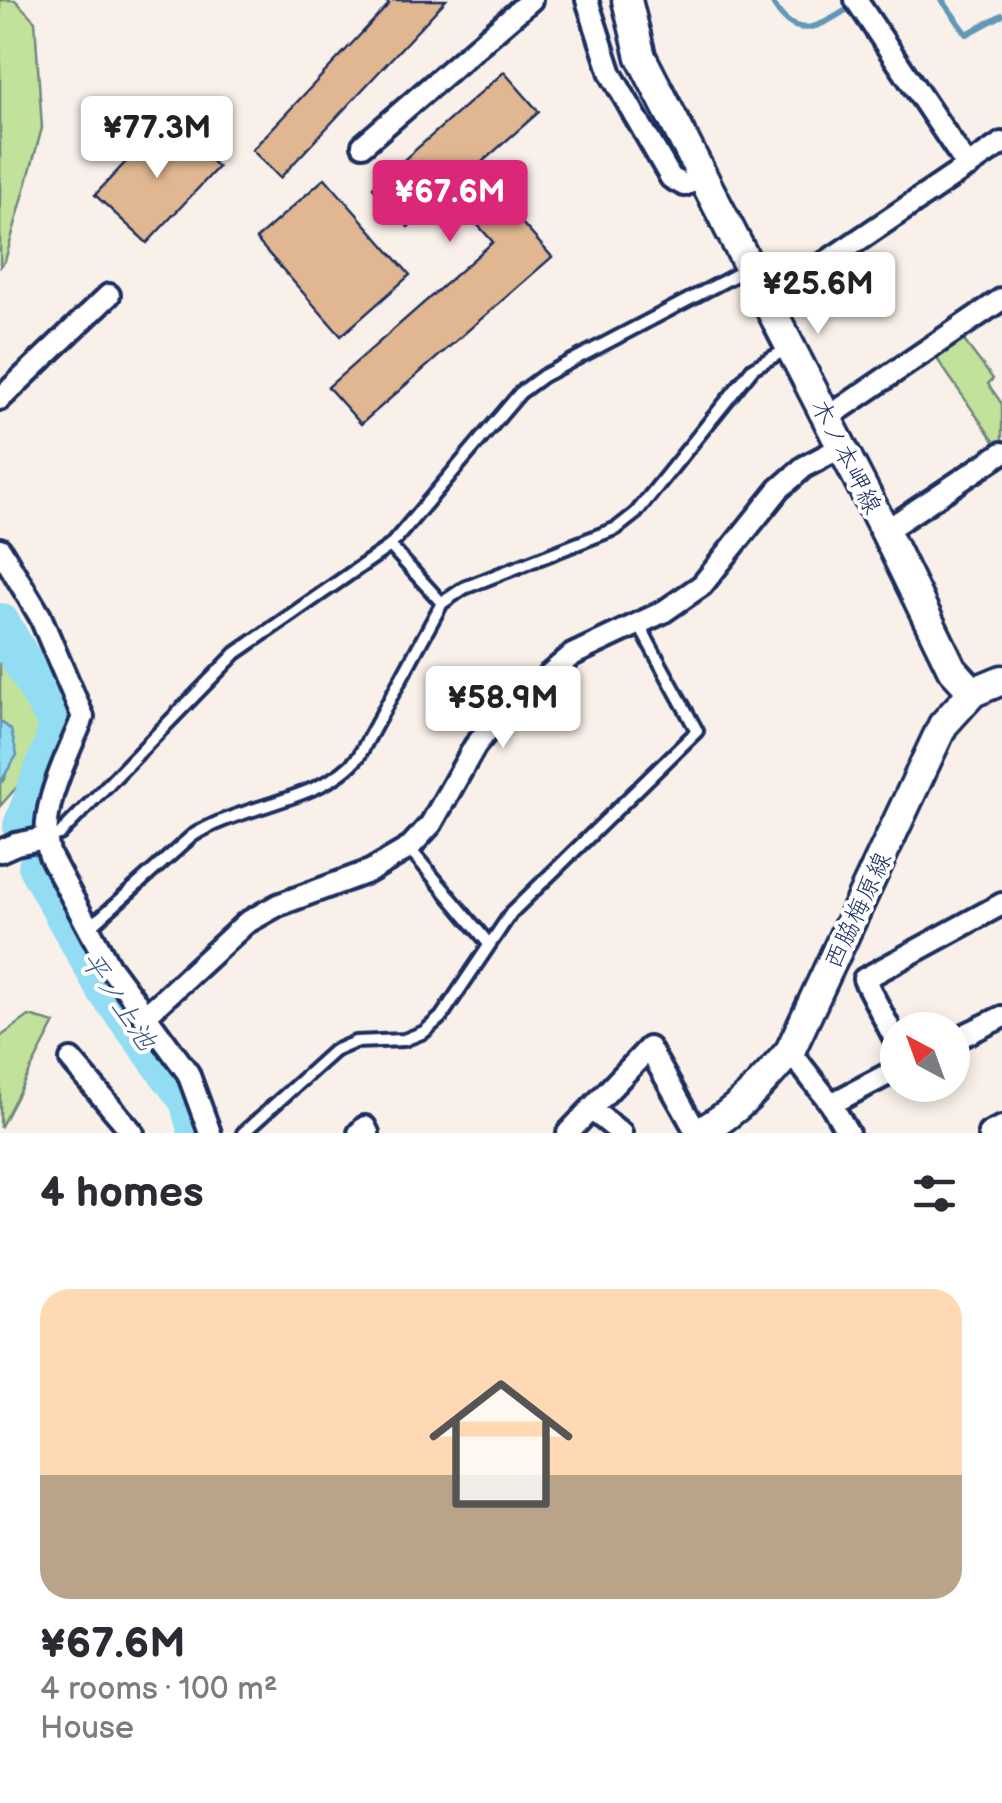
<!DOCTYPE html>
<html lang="en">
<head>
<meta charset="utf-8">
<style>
	body { margin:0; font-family:"Balsamiq Sans","Klee One",sans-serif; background:#f2f2f3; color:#2b2b33; height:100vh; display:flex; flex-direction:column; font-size:38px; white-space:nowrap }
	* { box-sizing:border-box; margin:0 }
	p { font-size:32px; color:#7c7c81 }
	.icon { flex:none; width:55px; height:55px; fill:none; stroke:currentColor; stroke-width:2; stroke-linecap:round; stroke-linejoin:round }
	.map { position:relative; height:1133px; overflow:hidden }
	.sheet { display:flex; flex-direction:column; background:#fff; flex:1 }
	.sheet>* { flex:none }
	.needle { width:65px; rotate:319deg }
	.buttons { position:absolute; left:880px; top:1012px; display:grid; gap:20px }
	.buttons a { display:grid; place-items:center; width:90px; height:90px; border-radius:50%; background:#fff; box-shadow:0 5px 15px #0003; font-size:50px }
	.price { position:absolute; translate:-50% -85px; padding:0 22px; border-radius:10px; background:#fff; color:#222; font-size:32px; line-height:65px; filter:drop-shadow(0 2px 5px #0008) }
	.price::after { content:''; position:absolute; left:50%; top:60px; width:30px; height:22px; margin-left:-15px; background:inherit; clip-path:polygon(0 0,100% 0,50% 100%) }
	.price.selected { background:#db2777; color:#fff }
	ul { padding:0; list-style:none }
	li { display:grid; align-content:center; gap:20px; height:530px; padding:0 40px }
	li+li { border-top:2px solid #e1e1e2 }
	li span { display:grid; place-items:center; height:310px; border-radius:30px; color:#555 }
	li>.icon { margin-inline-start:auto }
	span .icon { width:180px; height:180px; fill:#fffc; stroke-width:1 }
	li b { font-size:42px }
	h2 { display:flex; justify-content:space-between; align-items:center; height:120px; padding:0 40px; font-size:42px }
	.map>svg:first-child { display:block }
	.green { fill:#c2e29b; stroke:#6e887c; stroke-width:2.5 }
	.water { fill:#92ddf3; stroke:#6297b7; stroke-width:2.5 }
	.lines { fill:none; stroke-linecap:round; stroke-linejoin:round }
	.stream { stroke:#6297b7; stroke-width:6 }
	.river { stroke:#92ddf3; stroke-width:40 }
	.building { fill:#e0b791; stroke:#1b2f5e; stroke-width:2.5 }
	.lane-casing { stroke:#1b2f5e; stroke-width:18 }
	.street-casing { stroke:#1b2f5e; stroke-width:28 }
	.secondary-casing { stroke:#1b2f5e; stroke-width:35 }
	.lane { stroke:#fff; stroke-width:10 }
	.street { stroke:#fff; stroke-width:20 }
	.secondary { stroke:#fff; stroke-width:28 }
	.labels { text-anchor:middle; stroke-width:8; stroke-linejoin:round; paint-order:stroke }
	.street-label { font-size:25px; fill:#1b2f5e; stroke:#fff }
	.water-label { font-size:28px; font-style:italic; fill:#395a83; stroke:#fff }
</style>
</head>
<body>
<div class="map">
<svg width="1002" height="1133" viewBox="0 0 1002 1133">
	<rect width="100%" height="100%" fill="#f9f1e9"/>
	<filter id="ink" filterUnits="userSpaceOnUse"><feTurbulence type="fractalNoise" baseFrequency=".01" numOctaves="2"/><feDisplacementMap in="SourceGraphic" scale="20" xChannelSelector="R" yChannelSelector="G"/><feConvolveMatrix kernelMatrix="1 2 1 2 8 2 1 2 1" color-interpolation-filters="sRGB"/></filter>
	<g filter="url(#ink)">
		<path class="green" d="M0,0h15l20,21 7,107 -37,133 -5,6z
			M959,334l34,45 -5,5 14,20v40l-4,3 -65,-94z
			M0,607l23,26 34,109 -57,64v-23l5,-4 6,-49 -11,-9z
			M29,1016l26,7 -55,105v-91z"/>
		<path class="water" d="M0,721l11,9 6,25 -17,28z"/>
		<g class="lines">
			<path class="stream" d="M771,0c24,45 48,27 83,5
				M942,0l25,34 35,-19"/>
			<path class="river" d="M0,623l60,104 -37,99
				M38,867l68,122 83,111 9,33"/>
		</g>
		<path class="building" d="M385,0h61l-166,178 -28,-28 137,-146z
			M504,72l35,40 -65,57 78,88 -191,167 -33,-37 165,-145 -45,-50 -40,35 -35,-40z
			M166,119l52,48 -71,76 -52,-48z
			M325,178l85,97 -69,61 -85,-97z"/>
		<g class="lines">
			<g class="lane-casing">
				<path id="lane" d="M390,546l52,57 22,-15 153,-60 19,-15 117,-145 36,-20
					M45,838l15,-4 176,-181 154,-107 130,-153 23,-17 206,-108
					M409,848l80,96
					M90,927l102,-91c49,-32 132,-35 167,-80l83,-153
					M243,1133l91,-82 21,-9 49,-2 20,-8 17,-15 70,-104 186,-182 -59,-108"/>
			</g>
			<g class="street-casing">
				<path id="street" d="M587,0l24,74 60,104 13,7 19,-8
					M856,0l112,167
					M363,145l168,-145
					M767,302l235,-159
					M0,399l109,-104
					M827,418l175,-119
					M885,531l117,-78
					M0,549l40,67 43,101c-16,41 -47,95 -33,139l59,110 79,107 22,60
					M0,851l16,-7 29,-6
					M144,1017l102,-94 32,-18 92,-34 39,-23 22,-24 44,-78 23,-28 74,-63 91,-43 39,-27 77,-96 25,-22 38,-20
					M952,1041l50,-24
					M898,1045l-34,-66 138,-75
					M790,1051l41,53 17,29
					M71,1060l62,73
					M831,1104l67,-35
					M591,1109l30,24
					M359,1133l6,-6 3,6
					M568,1133l81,-85 48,85
					M989,1133l13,-6"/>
			</g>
			<g class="secondary-casing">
				<path id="secondary" d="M627,0l14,57 244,474 67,138 21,23
					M699,1133c38,-21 63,-49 91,-82l153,-326 30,-33 29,-12"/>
			</g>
			<use href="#lane" class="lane"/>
			<use href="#street" class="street"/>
			<use href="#secondary" class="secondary"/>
		</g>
	</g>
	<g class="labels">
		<g class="street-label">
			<text transform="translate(847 456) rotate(63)" y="9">木ノ本岬線</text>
			<text transform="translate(857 910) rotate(-65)" y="9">西脇梅原線</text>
		</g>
		<g class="water-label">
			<text transform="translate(119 1000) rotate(56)" y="10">平ノ上池</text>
		</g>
	</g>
</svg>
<div class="buttons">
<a><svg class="needle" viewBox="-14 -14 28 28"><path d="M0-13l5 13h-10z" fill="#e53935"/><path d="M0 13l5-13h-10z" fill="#7c7c81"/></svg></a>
</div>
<b class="price" style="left:157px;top:181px">¥77.3M</b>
<b class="price selected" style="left:450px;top:245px">¥67.6M</b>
<b class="price" style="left:818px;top:337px">¥25.6M</b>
<b class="price" style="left:503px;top:751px">¥58.9M</b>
</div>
<section class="sheet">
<h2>4 homes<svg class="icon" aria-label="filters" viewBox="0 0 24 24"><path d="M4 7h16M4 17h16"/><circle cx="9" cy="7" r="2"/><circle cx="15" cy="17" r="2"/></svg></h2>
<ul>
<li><span style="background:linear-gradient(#ffd9b3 60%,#b9a48a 0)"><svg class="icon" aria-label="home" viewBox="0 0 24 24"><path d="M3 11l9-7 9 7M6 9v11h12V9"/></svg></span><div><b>¥67.6M</b><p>4 rooms · 100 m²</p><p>House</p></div></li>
</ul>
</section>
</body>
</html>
